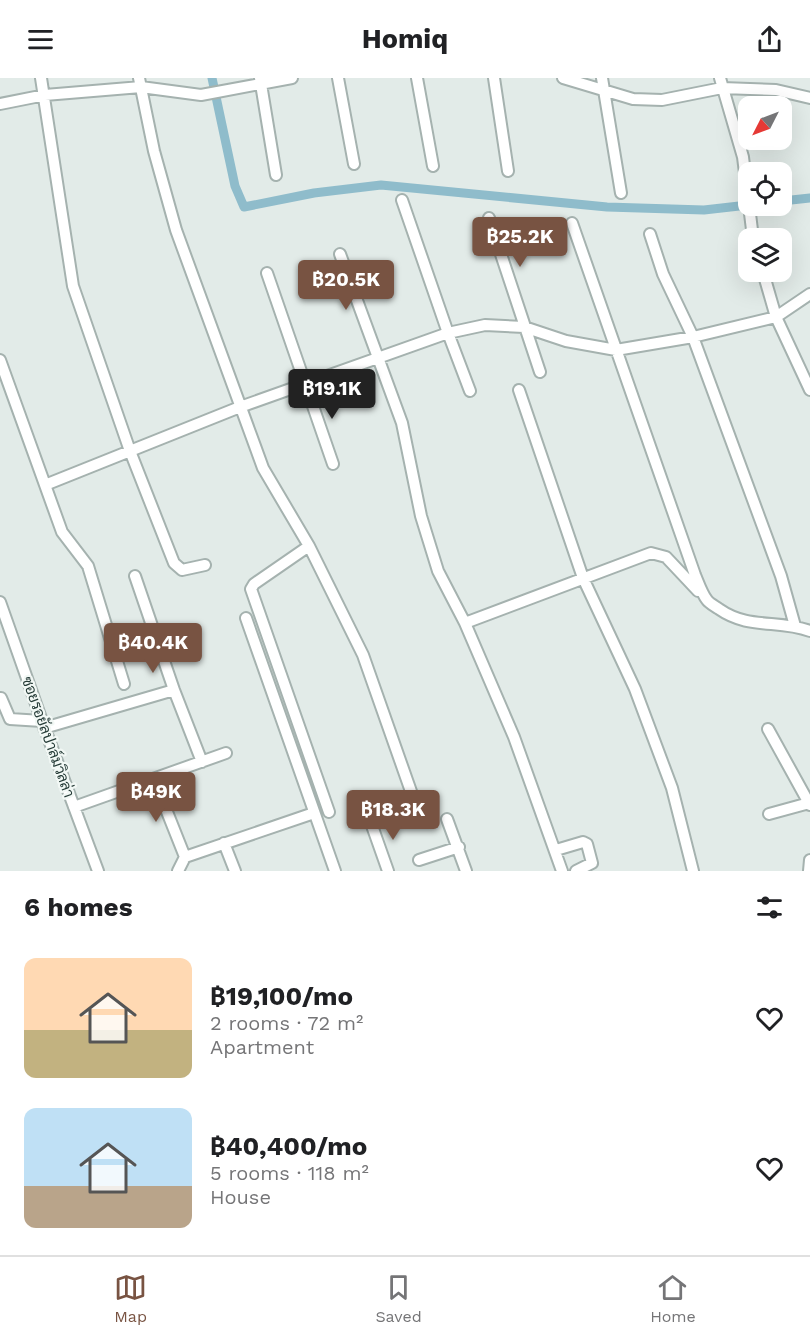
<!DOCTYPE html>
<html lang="en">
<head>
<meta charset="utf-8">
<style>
	body { margin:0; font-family:"Work Sans",Sarabun,sans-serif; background:#f2f2f2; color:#202124; height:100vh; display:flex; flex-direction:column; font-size:22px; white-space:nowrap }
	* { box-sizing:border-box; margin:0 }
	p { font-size:20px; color:#757577 }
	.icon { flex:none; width:33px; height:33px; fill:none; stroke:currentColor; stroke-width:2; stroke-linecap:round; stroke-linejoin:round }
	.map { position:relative; height:793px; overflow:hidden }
	.side { display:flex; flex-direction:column; background:#fff; flex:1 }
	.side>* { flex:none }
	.needle { width:39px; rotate:228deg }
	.buttons { position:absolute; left:738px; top:18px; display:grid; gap:12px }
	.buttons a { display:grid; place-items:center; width:54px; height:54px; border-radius:12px; background:#fff; box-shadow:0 6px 24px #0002; font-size:30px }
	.price { position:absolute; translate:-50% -51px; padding:0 14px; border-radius:6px; background:#785342; color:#fff; font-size:20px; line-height:39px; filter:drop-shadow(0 2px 3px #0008) }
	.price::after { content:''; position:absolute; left:50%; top:36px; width:18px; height:14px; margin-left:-9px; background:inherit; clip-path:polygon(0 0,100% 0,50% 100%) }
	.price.on { background:#222; color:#fff }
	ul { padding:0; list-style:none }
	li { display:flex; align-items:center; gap:18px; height:150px; padding:0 24px }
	li span { display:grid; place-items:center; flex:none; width:168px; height:120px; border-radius:12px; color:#555 }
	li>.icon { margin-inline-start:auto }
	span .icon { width:72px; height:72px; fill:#fffc; stroke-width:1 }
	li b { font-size:26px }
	h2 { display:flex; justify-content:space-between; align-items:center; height:72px; padding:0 24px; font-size:26px }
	header { display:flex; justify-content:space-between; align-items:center; height:78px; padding:0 24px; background:#fff; font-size:27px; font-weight:700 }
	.dock { display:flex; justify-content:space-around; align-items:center; height:84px; border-top:2px solid #e0e0e0; background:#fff; font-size:16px; color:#757577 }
	.dock a { display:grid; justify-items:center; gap:3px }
	.dock .on { color:#785342 }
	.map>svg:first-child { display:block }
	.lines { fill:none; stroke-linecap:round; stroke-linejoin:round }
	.canal { stroke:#8fbccb; stroke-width:9 }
	.street-casing { stroke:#a5b2af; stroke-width:14 }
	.street { stroke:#fff; stroke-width:10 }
	.labels { text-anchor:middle; stroke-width:4.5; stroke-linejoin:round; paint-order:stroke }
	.street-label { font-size:15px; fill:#243a36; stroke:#f2f8f5 }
</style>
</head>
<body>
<header><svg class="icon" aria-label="menu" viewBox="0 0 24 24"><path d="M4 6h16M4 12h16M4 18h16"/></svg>Homiq<svg class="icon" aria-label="share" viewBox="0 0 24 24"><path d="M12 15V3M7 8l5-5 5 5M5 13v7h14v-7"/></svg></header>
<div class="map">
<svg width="810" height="793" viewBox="0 0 810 793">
	<rect width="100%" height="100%" fill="#e2ebe8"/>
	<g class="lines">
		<path class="canal" d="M212,0l23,108 9,21 70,-14 67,-8 226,22 97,3 44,-5
			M782,123l28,-3"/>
		<g class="street-casing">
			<path id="street" d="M41,0l32,208 57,165 44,112 8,7 23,-5
				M139,0l15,73 22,79 79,216 8,22 46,78 54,109 57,162
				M260,0l16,97
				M338,0l16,86
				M417,0l16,88
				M494,0l14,93
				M563,0l70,21 29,1 60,-12 54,2 34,8
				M602,0l19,115
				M720,0l23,79 10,81
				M0,26l45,-9 96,-8 60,8 91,-17
				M402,122l46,133 22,58
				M489,140l51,154
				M572,145l123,352c3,7 7,19 12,25 3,4 8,6 12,9 30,21 59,10 91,22
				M650,156l13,40 30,63 88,239 14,50
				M340,176l62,169 19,93 17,55 27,52 49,114 48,134
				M763,194l13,45 34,73
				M267,195l66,191
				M0,282l62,172 26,34 36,118
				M519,312l64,188 52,111 37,99 21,83
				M45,407l195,-78 208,-74 37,-8 39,2 42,14 50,9 77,-13 83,-20 34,-23
				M309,468l-55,38 -3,5 78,223
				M135,498l39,114 28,72
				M0,524l42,119 56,150
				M246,540l89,253
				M465,545l186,-70 15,4 32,34
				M1,620l9,21 32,2
				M44,650l130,-38
				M768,651l42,76
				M154,701l31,78
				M74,729l152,-54
				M769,736l40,-11
				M447,741l19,52
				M370,742l18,51
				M224,765l11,28
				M556,772l27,-8 4,2 5,19 -16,8
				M419,782l40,-13
				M178,793l7,-14 129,-44
				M809,793l1,-11"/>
		</g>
		<use href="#street" class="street"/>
	</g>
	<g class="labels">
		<g class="street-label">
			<text transform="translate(48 659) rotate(70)" y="5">ซอยรอยัลปาล์มวิลล่า</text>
		</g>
	</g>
</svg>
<div class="buttons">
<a><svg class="needle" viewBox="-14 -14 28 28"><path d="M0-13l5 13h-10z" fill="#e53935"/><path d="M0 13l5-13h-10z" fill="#757577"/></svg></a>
<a><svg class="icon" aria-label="locate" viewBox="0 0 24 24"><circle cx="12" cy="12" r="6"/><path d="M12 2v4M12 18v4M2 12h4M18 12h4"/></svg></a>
<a><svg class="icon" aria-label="layers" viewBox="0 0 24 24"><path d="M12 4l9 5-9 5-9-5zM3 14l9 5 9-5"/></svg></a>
</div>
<b class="price" style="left:520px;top:190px">฿25.2K</b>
<b class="price" style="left:346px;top:233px">฿20.5K</b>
<b class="price on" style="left:332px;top:342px">฿19.1K</b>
<b class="price" style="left:153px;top:596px">฿40.4K</b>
<b class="price" style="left:156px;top:745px">฿49K</b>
<b class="price" style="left:393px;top:763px">฿18.3K</b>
</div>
<section class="side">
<h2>6 homes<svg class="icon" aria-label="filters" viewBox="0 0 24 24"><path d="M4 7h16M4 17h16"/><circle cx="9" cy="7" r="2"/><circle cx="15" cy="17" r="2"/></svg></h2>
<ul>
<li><span style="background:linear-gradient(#ffd9b3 60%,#c2b280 0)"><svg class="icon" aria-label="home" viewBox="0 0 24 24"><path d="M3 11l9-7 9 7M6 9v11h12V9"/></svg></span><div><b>฿19,100/mo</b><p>2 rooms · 72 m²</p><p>Apartment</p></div><svg class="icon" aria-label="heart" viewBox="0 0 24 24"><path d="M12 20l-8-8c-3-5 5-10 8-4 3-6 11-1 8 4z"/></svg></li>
<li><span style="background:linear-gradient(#bfe0f5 65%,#b9a48a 0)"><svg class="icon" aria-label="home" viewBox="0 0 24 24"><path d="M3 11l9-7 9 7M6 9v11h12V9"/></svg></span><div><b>฿40,400/mo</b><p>5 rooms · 118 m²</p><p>House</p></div><svg class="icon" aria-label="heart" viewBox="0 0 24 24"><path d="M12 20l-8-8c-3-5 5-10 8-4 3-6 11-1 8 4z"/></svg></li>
</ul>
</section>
<nav class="dock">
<a class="on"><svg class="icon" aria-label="map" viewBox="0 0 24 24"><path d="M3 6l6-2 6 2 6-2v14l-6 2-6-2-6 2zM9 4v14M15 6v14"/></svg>Map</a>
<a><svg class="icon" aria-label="saved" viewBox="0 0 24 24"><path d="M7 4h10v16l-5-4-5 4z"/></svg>Saved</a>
<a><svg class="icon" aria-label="home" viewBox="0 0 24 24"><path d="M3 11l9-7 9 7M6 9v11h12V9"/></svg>Home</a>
</nav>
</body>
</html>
